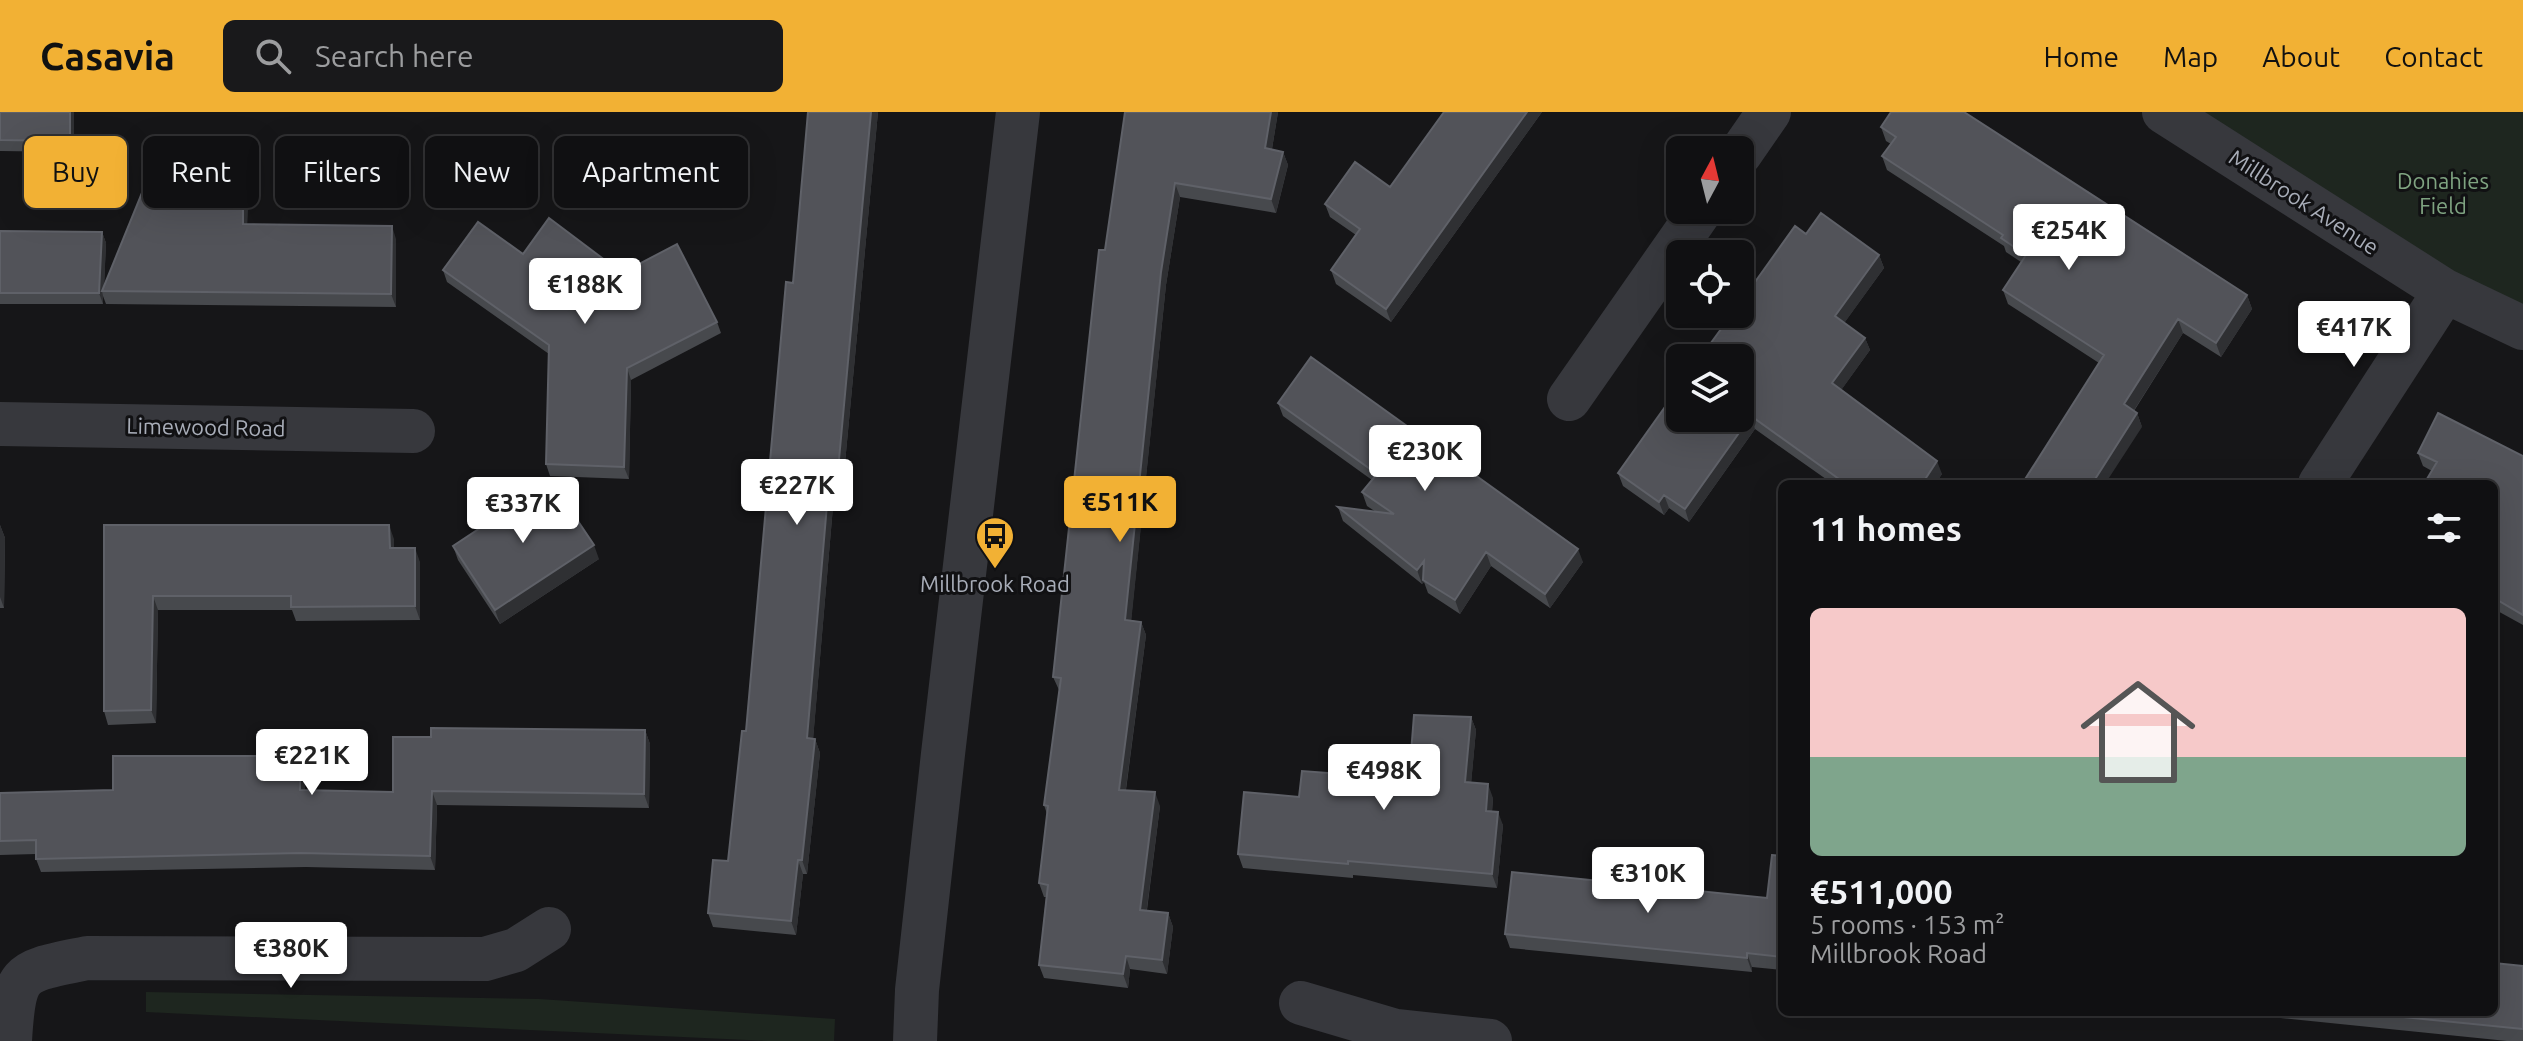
<!DOCTYPE html>
<html lang="en">
<head>
<meta charset="utf-8">
<style>
	body { margin:0; font-family:Ubuntu,sans-serif; background:#19191b; color:#f1f3f6; height:100vh; display:flex; flex-direction:column; font-size:30px; white-space:nowrap }
	* { box-sizing:border-box; margin:0 }
	p { font-size:26px; color:#9c9d9f }
	.icon { flex:none; width:44px; height:44px; fill:none; stroke:currentColor; stroke-width:2; stroke-linecap:round; stroke-linejoin:round }
	.map { position:relative; flex:1; overflow:hidden }
	.sheet { position:absolute; left:1778px; top:368px; width:720px; height:536px; display:flex; flex-direction:column; background:#101012; border-radius:12px; box-shadow:0 8px 32px #0002,0 0 0 2px #303032 }
	.sheet>* { flex:none }
	.guide { position:absolute; left:24px; top:24px; width:760px; height:72px; display:flex; gap:16px }
	.needle { width:52px; rotate:7deg }
	.buttons { position:absolute; left:1666px; top:24px; display:grid; gap:16px }
	.buttons a { display:grid; place-items:center; width:88px; height:88px; border-radius:12px; background:#101012; box-shadow:0 8px 32px #0002,0 0 0 2px #303032; font-size:40px }
	.price { position:absolute; translate:-50% -68px; padding:0 18px; border-radius:8px; background:#fff; color:#222; font-size:26px; line-height:52px; filter:drop-shadow(0 2px 4px #0008) }
	.price::after { content:''; position:absolute; left:50%; top:48px; width:24px; height:18px; margin-left:-12px; background:inherit; clip-path:polygon(0 0,100% 0,50% 100%) }
	.price.selected { background:#f2b134; color:#111 }
	ul { padding:0; list-style:none }
	li { display:grid; align-content:center; gap:16px; height:424px; padding:0 32px }
	li+li { border-top:2px solid #303032 }
	li span { display:grid; place-items:center; height:248px; border-radius:12px; color:#555 }
	li>.icon { margin-inline-start:auto }
	span .icon { width:144px; height:144px; fill:#fffc; stroke-width:1 }
	li b { font-size:34px }
	h2 { display:flex; justify-content:space-between; align-items:center; height:96px; padding:0 32px; font-size:34px }
	.pill { padding:0 28px; border-radius:12px; background:#101012; box-shadow:0 8px 32px #0002,0 0 0 2px #303032; font-size:28px; line-height:72px }
	.pill.selected { background:#f2b134; color:#111 }
	header { display:flex; align-items:center; gap:48px; box-sizing:border-box; height:112px; padding:0 40px; background:#f2b134; color:#111 }
	header strong { font-size:38px }
	nav { display:flex; gap:44px; margin-inline-start:auto; font-size:28px }
	.search { width:560px; height:72px; background:#19191b; display:flex; align-items:center; gap:20px; box-sizing:border-box; padding:0 28px; border-radius:12px; color:#9c9d9f; font-size:30px }
	.map>svg:first-child { display:block }
	.green { fill:#1e261f }
	.lines { fill:none; stroke-linecap:round; stroke-linejoin:round }
	.minor { stroke:#37383d; stroke-width:44 }
	.tertiary { stroke:#37383d; stroke-width:44 }
	.wall { fill:#47494d }
	.shaded-wall { fill:#2f3033 }
	.building { fill:#525359; stroke:#5f6168; stroke-width:2 }
	.labels { text-anchor:middle; stroke-width:6; stroke-linejoin:round; paint-order:stroke }
	.park-label { font-size:22px; fill:#7fa381; stroke:#111113 }
	.street-label { font-size:22px; fill:#a8adb8; stroke:#111113 }
	.poi-label { font-size:22px; fill:#a8adb8; stroke:#111113 }
</style>
</head>
<body>
<header>
<strong>Casavia</strong>
<div class="search"><svg class="icon" aria-label="search" viewBox="0 0 24 24"><circle cx="10" cy="10" r="6"/><path d="M15 15l6 6"/></svg>Search here</div>
<nav><a>Home</a><a>Map</a><a>About</a><a>Contact</a></nav>
</header>
<div class="map">
<svg width="2523" height="929" viewBox="0 0 2523 929">
	<rect width="100%" height="100%" fill="#161618"/>
	<path class="green" d="M2165,0h358v216z
		M146,880l393,7 296,20 -1,22h-66l-622,-29z"/>
	<g class="lines">
		<path class="minor" d="M2164,0l281,179 78,37
			M1740,42l29,-42
			M1569,287l132,-189
			M0,312l413,7
			M2320,372l125,-193
			M1301,891l95,28 94,10
			M10,929c4,-72 9,-69 77,-83l398,1 31,-9 33,-21"/>
		<path class="tertiary" d="M915,929l2,-51 26,-236 75,-642"/>
	</g>
	<path class="wall" d="M0,0h74v40l-74,-1z
		M808,0h70l-36,383h-8l-21,244h2l5,14 -13,121h-4l-7,61 -83,-8 -5,-14 20,-52 18,-130 47,-448z
		M1125,0h153l-6,37 11,3 5,13 -12,48 -96,-16 -14,88 -35,335 10,2 5,13 -20,155 34,16 -13,104 21,3 5,14 -6,47 -37,-5 -2,19 -84,-10 -5,-13 7,-68h-2l-5,-14 8,-69 -3,-9 15,-115 -6,-13 52,-427z
		M1444,0h98l-151,210 -55,-38 -5,-14 25,-35 -26,-18 -5,-13 65,-17z
		M1881,15l366,168 5,14 -31,48 -38,-24 -49,78 3,2 5,14 -43,-64 -91,-59 -5,-14 18,-28 -15,-10 -2,-6 -117,-76 -5,-14 9,-12 -5,-3z
		M248,80l-1,32 149,15v68l-290,-3 -3,-8v8h-103v-73l102,1 4,11 -2,42z
		M1806,122l73,21 5,13 -40,55 21,15 5,12 -29,40 101,84 -7,10h-102l-78,-55 -66,93 -20,-14 -5,7 -41,-29 -5,-13z
		M523,142l99,19 95,49 4,11 -90,47 -2,99 -79,-3 -4,-12 3,-110 -102,-72 -4,-12z
		M1278,291l305,159 -33,46 -59,-42 -31,48 -32,-21 -4,-11 -2,2 -79,-63 -5,-14 38,5 -9,-6 -5,-14 10,-12 -89,-64z
		M2418,341l105,3v169l-29,-16v-125l-62,-13 -9,-5z
		M0,413l5,13 -1,70h-4z
		M104,413l290,14v9l26,14v58l-124,1 -4,-11h-134l-2,113 -48,2 -4,-14z
		M453,434l146,13 -99,65 -42,-64z
		M1471,605l5,13 -5,53 22,15 -1,14 11,13 -6,63 -144,-13v3l-110,-10 -5,-14 61,-57 110,-18z
		M645,618l5,14 -1,64 -212,-3 -2,65 -129,-3 -265,5 -5,-13v-5l-36,1v-62l113,-3 187,-34 5,14v20l88,2 38,-55z
		M1782,744v114l-30,-3v5l-242,-24 -5,-14 262,-36z
		M2523,854v75h-16l-286,-29h273z"/>
	<path class="shaded-wall" d="M70,0h4v40l-4,-11z
		M871,0h7l-36,383 -5,-14z
		M1271,0h7l-8,49 -5,-13z
		M1527,0h15l-151,210 -5,-13z
		M1283,40l5,13 -12,48 -5,-14z
		M243,67l5,13 -1,45 -4,-13z
		M1175,71l5,14 -14,88 -36,348 -5,-13 36,-348z
		M392,114l4,13v68l-5,-13z
		M102,120l4,11 -2,48h-2l1,5v8l-4,-11z
		M1879,143l5,13 -44,61 -5,-13z
		M2247,183l5,14 -31,48 -5,-14z
		M2178,207l5,14 -54,85 -5,-14z
		M1865,226l5,12 -33,46 -5,-13z
		M627,256l4,12 -2,99 -5,-12z
		M2137,301l5,14 -37,57h-13z
		M1751,304l4,13 -66,93 -4,-13z
		M1937,349l5,13 -7,10h-13z
		M829,369l5,14 -22,257 -5,-14z
		M1664,383l5,13 -5,7 -5,-13z
		M0,413l5,13 -1,70 -4,-11z
		M389,413l5,14v23l-4,-14z
		M594,433l5,14 -99,65 -5,-14z
		M415,436l5,14v58l-5,-14z
		M1578,437l5,13 -33,46 -5,-14z
		M1486,440l5,14 -31,48 -5,-14z
		M1424,449l5,14 -7,9 -5,-14z
		M153,484l5,14 -2,113 -5,-13z
		M1141,510l5,13 -22,168 -5,-13z
		M1471,605l5,13 -6,66 -5,-14z
		M645,618l5,14 -1,64 -5,-14z
		M815,627l5,14 -13,121 -5,-14z
		M300,644l5,14v34l-5,-14z
		M1488,672l5,14 -2,27 -5,-14z
		M432,679l5,14 -2,65 -5,-14z
		M1155,680l5,14 -15,117 -5,-13z
		M1498,700l5,13 -6,63 -5,-14z
		M798,748l5,14 -7,61 -5,-14z
		M1168,801l5,14 -6,47 -5,-14z
		M1747,841l5,14v5l-5,-14z
		M1126,844l4,13 -2,19 -5,-14z"/>
	<path class="building" d="M0,0h70v29l-70,-1z
		M808,0h63l-34,369h-8l-22,257 8,1 -13,121h-4l-7,61 -83,-8 5,-53 15,1 14,-130h4l40,-449 7,1z
		M1125,0h146l-6,36 18,4 -12,47 -96,-16 -14,89 -36,348 16,2 -22,168 36,2 -15,118 28,3 -6,47 -36,-4 -3,18 -84,-9 9,-80 -9,-2 9,-77 -4,-1 17,-127 -8,-1 40,-373 6,-54h6z
		M1444,0h83l-141,197 -55,-39 29,-41 -35,-25 30,-42 35,25z
		M1891,0h73l283,183 -31,48 -38,-24 -54,85 13,9 -45,71h-70l82,-129 -101,-65 23,-35 -25,-17 2,-3 -121,-79 14,-19 -15,-10z
		M148,66l95,1v45l149,2 -1,68 -289,-3z
		M1821,101l58,42 -44,61 30,22 -33,45 105,78 -15,23h-76l-95,-68 -66,93 -21,-14 -5,7 -41,-29 62,-87v32h60v-60h-40l32,-44h8v-11l55,-77 11,8z
		M549,106l73,55 55,-29 40,78 -90,46 -3,99 -78,-3 3,-119 -106,-75 35,-48 45,32z
		M0,119l102,1 -3,61h-99z
		M1311,245l267,192 -33,45 -59,-42 -31,48 -32,-20 1,-19 -7,9 -79,-63 56,7 -32,-22 15,-18 -99,-71z
		M2438,301l85,43v159l-29,-17v-114h-70l13,-22 -19,-9z
		M551,369l43,64 -99,65 -42,-64z
		M104,413h285l1,23h25v58l-124,1v-11h-138l-2,114 -47,1z
		M1414,603l57,2 -6,65 23,2 -2,27 12,1 -6,62 -144,-13v3l-110,-10 6,-62 55,5 3,-26 107,8z
		M431,616l214,2 -1,64 -212,-3 -2,65 -129,-3 -265,6v-19l-36,1v-48l113,-3v-34h187v34l93,2v-55h38z
		M1772,743l10,1v101l-35,-4v5l-242,-24 7,-62 255,26z
		M2494,851l29,3v63l-170,-17h141z"/>
	<defs>
		<g id="bus-pin" transform="scale(2)"><path d="M0 17L-7.5 6A9.5 9.5 0 1 1 7.5 6Z" fill="#f2b134" stroke="#111113"/><path d="M-5-6H5V4H4V6H2V4H-2V6H-4V4H-5ZM-3.5-4V0h7V-4ZM-3.5 1.2v1.5H-2V1.2ZM2 1.2v1.5H3.5V1.2Z" fill="#111"/></g>
	</defs>
	<g fill-rule="evenodd">
		<use href="#bus-pin" x="995" y="424"/>
	</g>
	<g class="labels">
		<g class="park-label">
			<text x="2443" y="77">Donahies<tspan x="2443" dy="25">Field</tspan></text>
		</g>
		<g class="street-label">
			<text transform="translate(2304 90) rotate(33)" y="8">Millbrook Avenue</text>
			<text transform="translate(206 315) rotate(1)" y="8">Limewood Road</text>
		</g>
		<g class="poi-label">
			<text x="995" y="480">Millbrook Road</text>
		</g>
	</g>
</svg>
<div class="buttons">
<a><svg class="needle" viewBox="-14 -14 28 28"><path d="M0-13l5 13h-10z" fill="#e53935"/><path d="M0 13l5-13h-10z" fill="#9c9d9f"/></svg></a>
<a><svg class="icon" aria-label="locate" viewBox="0 0 24 24"><circle cx="12" cy="12" r="6"/><path d="M12 2v4M12 18v4M2 12h4M18 12h4"/></svg></a>
<a><svg class="icon" aria-label="layers" viewBox="0 0 24 24"><path d="M12 4l9 5-9 5-9-5zM3 14l9 5 9-5"/></svg></a>
</div>
<b class="price" style="left:2069px;top:160px">€254K</b>
<b class="price" style="left:585px;top:214px">€188K</b>
<b class="price" style="left:2354px;top:257px">€417K</b>
<b class="price" style="left:1425px;top:381px">€230K</b>
<b class="price" style="left:797px;top:415px">€227K</b>
<b class="price selected" style="left:1120px;top:432px">€511K</b>
<b class="price" style="left:523px;top:433px">€337K</b>
<b class="price" style="left:312px;top:685px">€221K</b>
<b class="price" style="left:1384px;top:700px">€498K</b>
<b class="price" style="left:1648px;top:803px">€310K</b>
<b class="price" style="left:291px;top:878px">€380K</b>
<div class="guide">
<a class="pill selected">Buy</a>
<a class="pill">Rent</a>
<a class="pill">Filters</a>
<a class="pill">New</a>
<a class="pill">Apartment</a>
</div>
<section class="sheet">
<h2>11 homes<svg class="icon" aria-label="filters" viewBox="0 0 24 24"><path d="M4 7h16M4 17h16"/><circle cx="9" cy="7" r="2"/><circle cx="15" cy="17" r="2"/></svg></h2>
<ul>
<li><span style="background:linear-gradient(#f6c9c9 60%,#7fa58c 0)"><svg class="icon" aria-label="home" viewBox="0 0 24 24"><path d="M3 11l9-7 9 7M6 9v11h12V9"/></svg></span><div><b>€511,000</b><p>5 rooms · 153 m²</p><p>Millbrook Road</p></div></li>
</ul>
</section>
</div>
</body>
</html>
